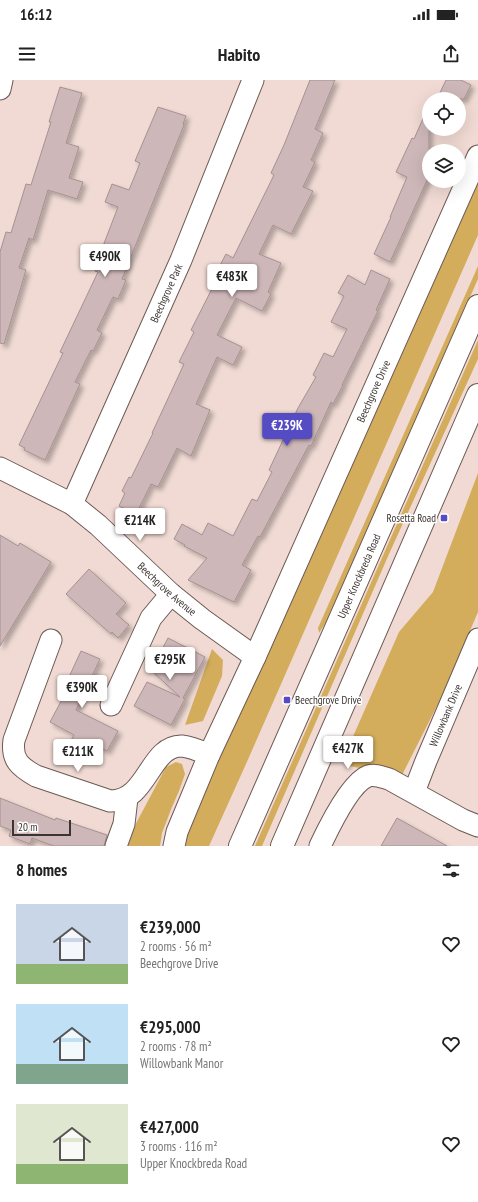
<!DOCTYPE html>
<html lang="en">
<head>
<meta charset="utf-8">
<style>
	body { margin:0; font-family:"PT Sans Narrow",sans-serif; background:#f2f2f2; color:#222; height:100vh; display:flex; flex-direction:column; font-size:15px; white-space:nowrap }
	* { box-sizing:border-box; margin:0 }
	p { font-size:13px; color:#767676 }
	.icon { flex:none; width:22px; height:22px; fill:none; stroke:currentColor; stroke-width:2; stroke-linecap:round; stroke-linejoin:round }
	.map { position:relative; height:766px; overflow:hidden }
	.details { display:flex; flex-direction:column; background:#fff; flex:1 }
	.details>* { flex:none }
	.controls { position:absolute; left:422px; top:12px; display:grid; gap:8px }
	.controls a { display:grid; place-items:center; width:44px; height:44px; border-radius:50%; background:#fff; box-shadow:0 4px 16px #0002; font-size:20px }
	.scale { position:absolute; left:12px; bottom:10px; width:59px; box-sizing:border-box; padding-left:4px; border:2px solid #3c3431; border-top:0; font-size:11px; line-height:14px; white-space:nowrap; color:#3c3431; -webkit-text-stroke:3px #fff; paint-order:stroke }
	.price { position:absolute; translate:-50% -34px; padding:0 9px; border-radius:4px; background:#fff; color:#222; font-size:13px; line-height:26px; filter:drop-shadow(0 1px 2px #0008) }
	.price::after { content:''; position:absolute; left:50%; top:24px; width:12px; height:9px; margin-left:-6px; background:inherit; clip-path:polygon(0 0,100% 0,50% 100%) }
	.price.current { background:#554cc3; color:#fff }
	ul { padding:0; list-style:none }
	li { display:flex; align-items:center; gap:12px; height:100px; padding:0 16px }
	li span { display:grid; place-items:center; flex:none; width:112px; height:80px; border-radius:0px; color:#555 }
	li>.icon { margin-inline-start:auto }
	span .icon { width:48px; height:48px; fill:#fffc; stroke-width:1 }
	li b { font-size:17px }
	h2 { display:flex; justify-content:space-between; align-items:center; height:48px; padding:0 16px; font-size:17px }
	.status { display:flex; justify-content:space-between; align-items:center; height:28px; padding:0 20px; background:#fff; direction:ltr }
	.status svg { height:11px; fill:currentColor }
	header { display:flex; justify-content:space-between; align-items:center; height:52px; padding:0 16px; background:#fff; font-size:18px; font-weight:700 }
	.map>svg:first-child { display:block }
	.green { fill:#d3ad5c }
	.building { fill:#ceb7b8; stroke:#a69091; filter:url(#shadow) }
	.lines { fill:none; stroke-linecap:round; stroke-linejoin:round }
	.minor-casing { stroke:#6d5a54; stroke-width:23 }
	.highway-casing { stroke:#6d5a54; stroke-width:24 }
	.minor { stroke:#fff; stroke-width:21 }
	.highway { stroke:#fff; stroke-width:22 }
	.poi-dot { fill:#554cc3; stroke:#fff; stroke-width:1.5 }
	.labels { text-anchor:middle; stroke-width:3; stroke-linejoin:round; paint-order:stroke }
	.street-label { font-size:11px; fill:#3c3431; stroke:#fff }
	.poi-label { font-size:11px; fill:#3c3431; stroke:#fff; text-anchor:end }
</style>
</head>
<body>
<div class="status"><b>16:12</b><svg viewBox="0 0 49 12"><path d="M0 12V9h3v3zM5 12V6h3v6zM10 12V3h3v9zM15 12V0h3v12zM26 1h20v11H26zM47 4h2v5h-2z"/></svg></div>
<header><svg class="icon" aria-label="menu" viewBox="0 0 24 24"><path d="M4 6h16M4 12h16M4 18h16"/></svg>Habito<svg class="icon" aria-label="share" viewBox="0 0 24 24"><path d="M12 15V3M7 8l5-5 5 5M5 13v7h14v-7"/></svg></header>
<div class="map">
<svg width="478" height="766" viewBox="0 0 478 766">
	<defs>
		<filter id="shadow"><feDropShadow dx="3.5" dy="3.5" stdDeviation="2" flood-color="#0004"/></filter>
	</defs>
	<rect width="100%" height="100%" fill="#f0dad3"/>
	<path class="green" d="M478,97v58l-232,529 -37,82h-26l1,-9 68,-155z
		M478,186v13l-152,343 -7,11 -1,-5z
		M478,260v19l-89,195 -127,292h-7z
		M478,393v139l-37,86 -40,79 -51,-11 -6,-9 55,-125 34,-40z
		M212,569l11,11 -1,16 -19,45 -18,4z
		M176,682l6,2 3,10 -6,17 -7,16 -10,26 -2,13h-36l42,-79z"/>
	<path class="building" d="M310,0h25l-20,49 8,4 -12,27 4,2 -12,25 10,4 -22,43 -18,-9 -14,29 22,9 -13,29 3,2 -9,17 -26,-13 -19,37 25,12 -9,18 -16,-8 -21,47 14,6 -19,46 -14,-8 -19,39 -7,-3 -15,30 -17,-8 6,-13 -3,-2 7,-14 2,1 22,-45h-1l32,-69 -5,-2 15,-30 -3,-2 29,-57 -3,-2 9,-17 7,4 41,-83 -3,-2 13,-28z
		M446,0h15l10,5 -7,14h-27z
		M60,7l22,6 -16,50 13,4 -10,31 14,4 -6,17 -29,-9 -15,50 -4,-2 -10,30 7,2 -22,74 -4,-1v-91l6,-20 5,1 15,-49 5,1 20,-63h-2z
		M429,25v56l-5,11 5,2v2l-39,86 -16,-8 17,-37h-1l17,-40 -11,-5 16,-34 2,1z
		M158,27l28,9 -3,8 1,1 -62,154 4,1 -8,19 -5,-2 -16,33 5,3 -9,18 -2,-1 -16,32 5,2 -35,76 -21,-10 1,-2 -6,-3 44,-92 -3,-1 38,-80 -3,-1 11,-24 -3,-1 15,-39 -13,-5 7,-18 17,6 11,-27 -5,-2z
		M371,190l19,9 -14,31 2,1 -36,74h1l-10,19 -2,-2 -20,44 -2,-1 -49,92 -2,-1 -16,29 9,5 -17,32 -46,-22 19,-22 -23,-12 1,-1 -11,-6 8,-15 20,11 6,-12 25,13 19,-37 5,2 15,-29 -3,-2 29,-62 18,-31 -3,-2 11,-22 9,4 14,-28 -16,-7 13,-26 -6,-3 10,-18 17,10z
		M0,455l18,11 2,-3 31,19 -51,84z
		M89,489l37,34 -10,11 13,11 -11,13 -6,-6 -1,2 -45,-40z
		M168,558l37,19 -22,41 2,1 -14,26 -37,-19 13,-24 33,15 -29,-27z
		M81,571l19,8 -24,51 42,21 -11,20 -15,-7 -5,9 -18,-9 5,-9 -24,-13 16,-30 -3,-2z
		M0,718l55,22 1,-2 51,17 -3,11h-50l-22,-8 -2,6 -21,-8 2,-6 -11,-4z
		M397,738l50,28h-66z"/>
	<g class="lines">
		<g class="minor-casing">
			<g id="minor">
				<path d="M0,9l2,-9"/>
				<path id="s1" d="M0,388l72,36 26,21 73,69 31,25 53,38"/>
				<path id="s2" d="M72,424l109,-244 72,-180"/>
				<path d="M51,560l-37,100c-3,20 6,27 22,36l74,25c38,1 39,-56 72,-55 10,1 18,5 27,9"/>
				<path d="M111,625l40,-87 20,-24"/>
				<path id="s3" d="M414,712l12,-31 52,-122"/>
				<path d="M116,766l8,-22 3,-26"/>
				<path id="s4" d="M174,766l3,-14 32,-77 46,-98 223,-501"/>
				<path d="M320,766c8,-17 30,-63 48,-70 7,-2 14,1 21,3l74,41 15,6"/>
			</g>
		</g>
		<g class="highway-casing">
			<g id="highway">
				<path id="s5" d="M240,766l238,-540"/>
				<path d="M282,766l196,-451"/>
			</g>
		</g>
		<use href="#minor" class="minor"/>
		<use href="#highway" class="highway"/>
	</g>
	<g class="poi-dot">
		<rect x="440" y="434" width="8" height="8" rx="2"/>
		<rect x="283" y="616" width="8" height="8" rx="2"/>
	</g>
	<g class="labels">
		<g class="street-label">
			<text dy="4" stroke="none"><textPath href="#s2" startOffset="231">Beechgrove Park</textPath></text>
			<text dy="4" stroke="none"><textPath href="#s4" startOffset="497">Beechgrove Drive</textPath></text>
			<text dy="4" stroke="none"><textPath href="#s5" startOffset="295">Upper Knockbreda Road</textPath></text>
			<text dy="4" stroke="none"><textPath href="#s1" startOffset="208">Beechgrove Avenue</textPath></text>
			<text dy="4" stroke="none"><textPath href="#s3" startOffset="83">Willowbank Drive</textPath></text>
		</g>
		<g class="poi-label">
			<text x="436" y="442">Rosetta Road</text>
			<text x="295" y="624" text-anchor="start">Beechgrove Drive</text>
		</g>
	</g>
</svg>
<div class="controls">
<a><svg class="icon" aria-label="locate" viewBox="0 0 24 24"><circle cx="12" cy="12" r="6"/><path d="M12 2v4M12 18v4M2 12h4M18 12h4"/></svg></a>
<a><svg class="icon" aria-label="layers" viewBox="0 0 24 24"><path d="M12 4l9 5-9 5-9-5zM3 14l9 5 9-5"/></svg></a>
</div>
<div class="scale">20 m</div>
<b class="price" style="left:105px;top:198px">€490K</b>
<b class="price" style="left:232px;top:218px">€483K</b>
<b class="price current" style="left:287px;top:367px">€239K</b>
<b class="price" style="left:140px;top:462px">€214K</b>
<b class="price" style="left:170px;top:601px">€295K</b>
<b class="price" style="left:82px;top:629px">€390K</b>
<b class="price" style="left:348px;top:690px">€427K</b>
<b class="price" style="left:78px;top:693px">€211K</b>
</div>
<section class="details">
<h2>8 homes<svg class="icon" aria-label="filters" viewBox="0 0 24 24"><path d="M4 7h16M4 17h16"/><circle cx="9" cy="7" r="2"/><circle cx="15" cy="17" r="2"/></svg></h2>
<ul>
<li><span style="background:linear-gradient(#c9d6e8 75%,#8fb573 0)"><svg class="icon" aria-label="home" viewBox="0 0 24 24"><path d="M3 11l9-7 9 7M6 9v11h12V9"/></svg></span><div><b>€239,000</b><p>2 rooms · 56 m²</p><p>Beechgrove Drive</p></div><svg class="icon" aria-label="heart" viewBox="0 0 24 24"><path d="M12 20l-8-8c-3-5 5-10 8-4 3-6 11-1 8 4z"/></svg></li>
<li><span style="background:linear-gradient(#bfe0f5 75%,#7fa58c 0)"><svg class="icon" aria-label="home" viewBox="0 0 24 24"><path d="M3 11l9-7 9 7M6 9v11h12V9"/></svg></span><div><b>€295,000</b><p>2 rooms · 78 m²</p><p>Willowbank Manor</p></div><svg class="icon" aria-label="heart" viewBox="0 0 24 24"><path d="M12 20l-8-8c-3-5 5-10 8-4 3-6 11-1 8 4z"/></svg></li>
<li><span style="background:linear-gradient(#dfe7d0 75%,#8fb573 0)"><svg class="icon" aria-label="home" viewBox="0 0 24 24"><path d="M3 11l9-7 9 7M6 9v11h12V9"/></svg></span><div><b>€427,000</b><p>3 rooms · 116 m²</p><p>Upper Knockbreda Road</p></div><svg class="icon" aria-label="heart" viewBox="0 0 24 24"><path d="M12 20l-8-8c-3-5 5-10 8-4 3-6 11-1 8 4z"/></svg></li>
</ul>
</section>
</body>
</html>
